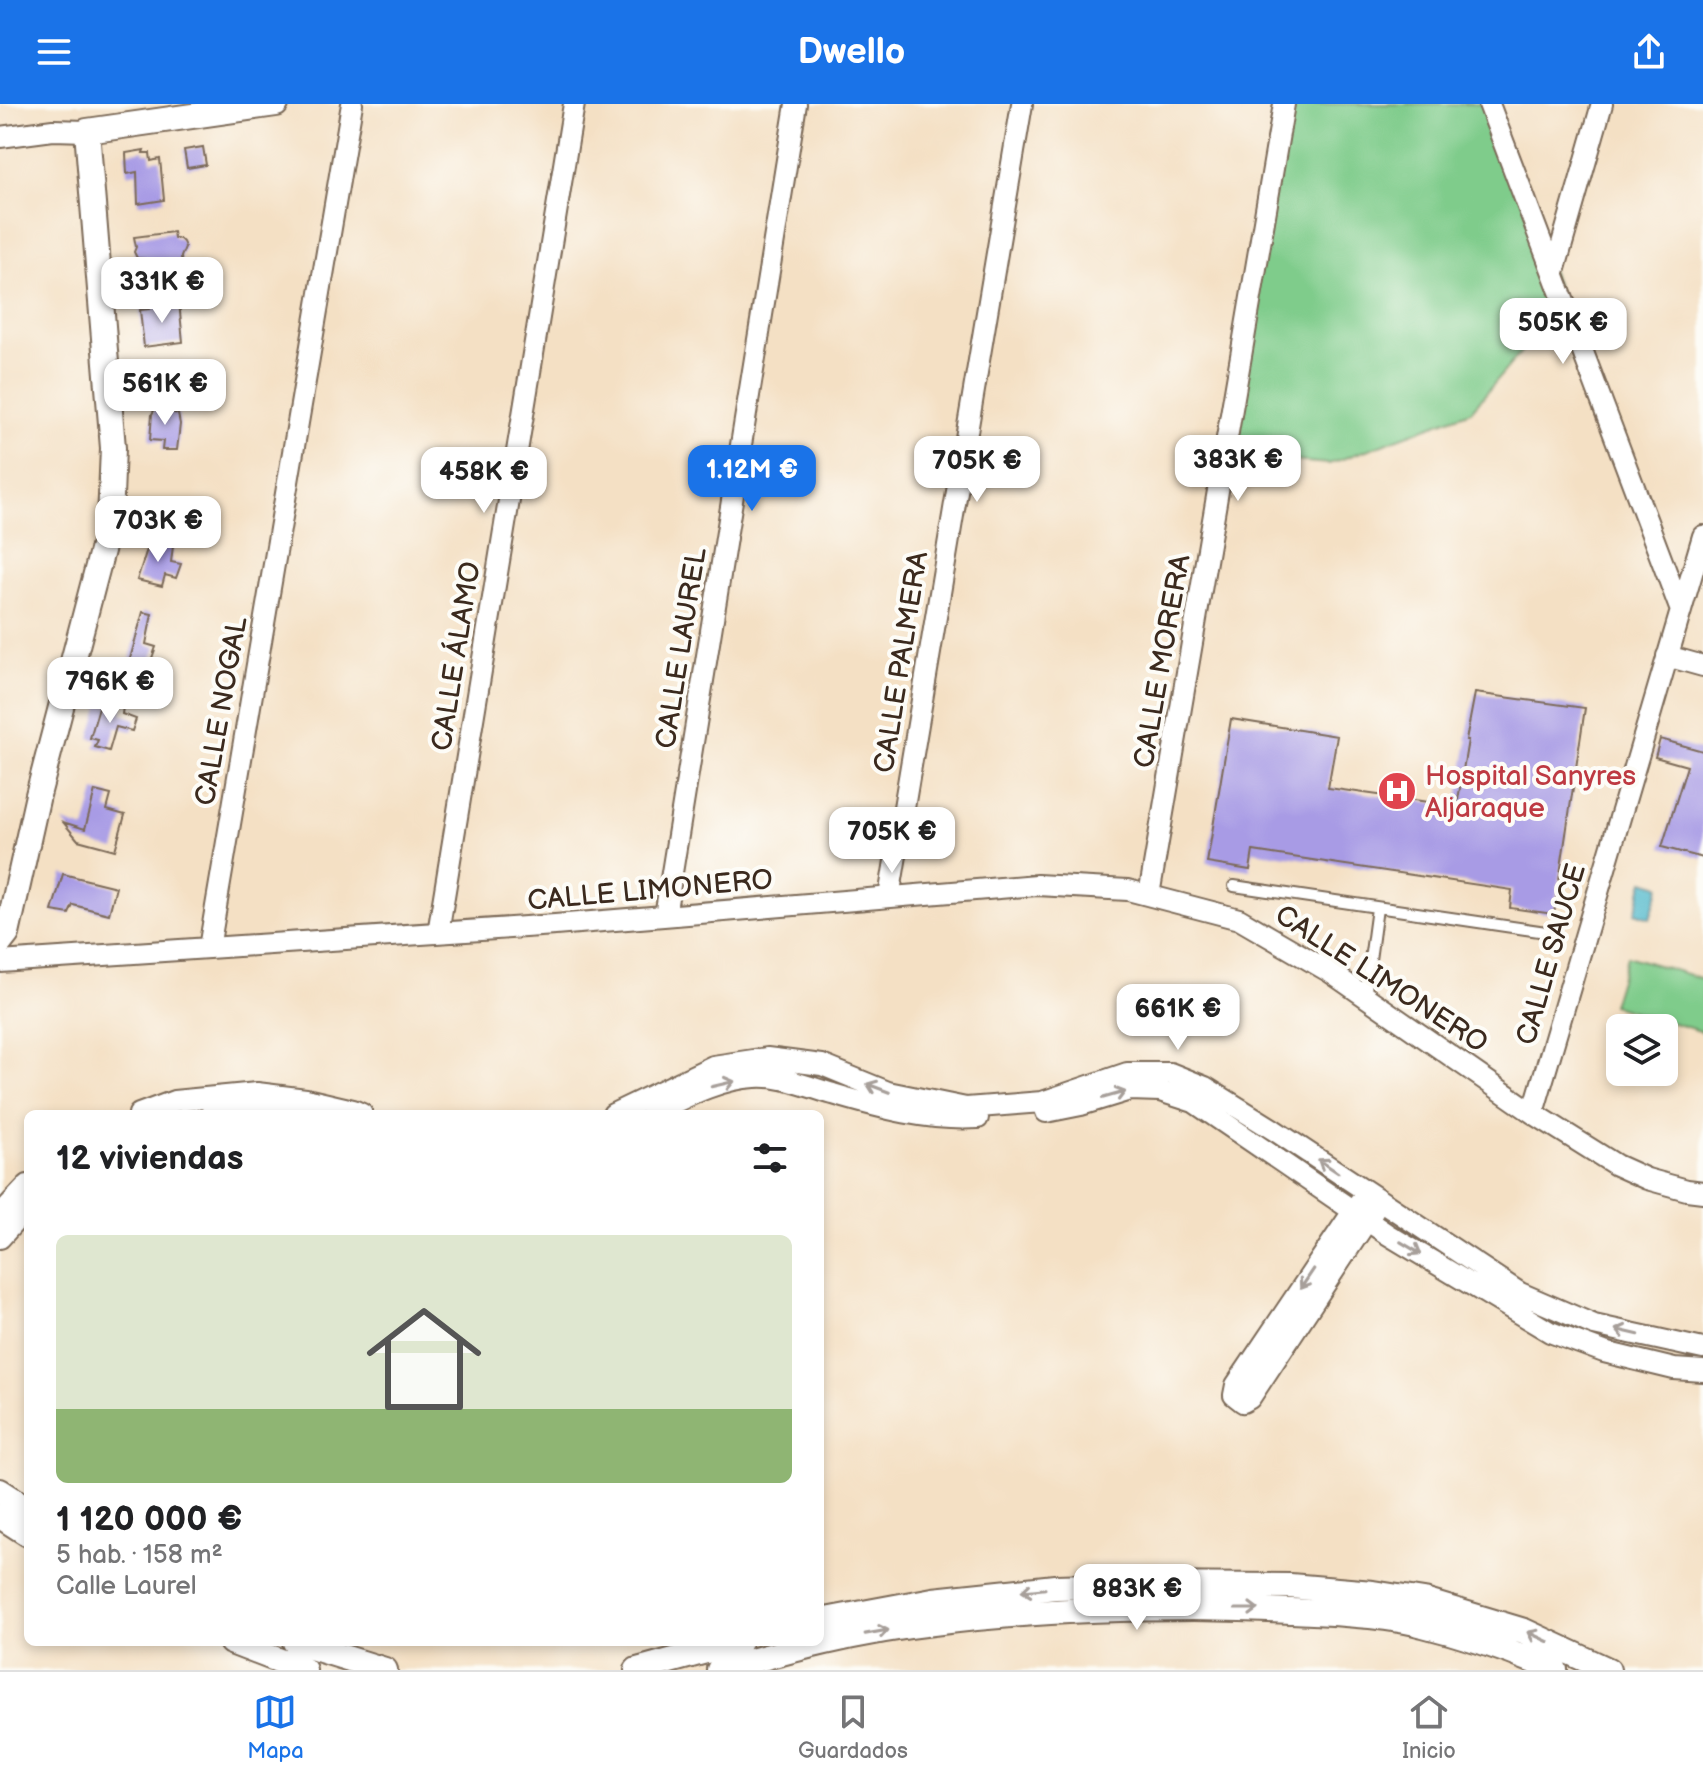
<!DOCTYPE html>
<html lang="es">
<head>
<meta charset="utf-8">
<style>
	body { margin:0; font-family:"Balsamiq Sans",sans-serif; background:#f6f6f6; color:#202124; height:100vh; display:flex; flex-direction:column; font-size:30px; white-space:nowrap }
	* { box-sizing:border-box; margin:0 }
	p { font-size:26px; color:#757577 }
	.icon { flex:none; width:44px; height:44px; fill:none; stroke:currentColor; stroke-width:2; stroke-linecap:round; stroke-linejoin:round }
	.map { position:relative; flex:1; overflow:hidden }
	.sheet { position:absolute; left:24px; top:1006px; width:800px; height:536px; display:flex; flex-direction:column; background:#fff; border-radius:12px; box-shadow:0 4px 12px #0003 }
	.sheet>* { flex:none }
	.buttons { position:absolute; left:1606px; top:910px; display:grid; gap:16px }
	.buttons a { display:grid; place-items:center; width:72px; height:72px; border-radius:12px; background:#fff; box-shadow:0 4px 12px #0003; font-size:40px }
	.price { position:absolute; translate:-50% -68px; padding:0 18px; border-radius:16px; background:#fff; color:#222; font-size:26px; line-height:52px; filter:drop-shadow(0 2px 4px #0008) }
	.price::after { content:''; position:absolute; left:50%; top:48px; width:24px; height:18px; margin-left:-12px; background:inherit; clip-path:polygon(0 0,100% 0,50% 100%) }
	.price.current { background:#1a73e8; color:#fff }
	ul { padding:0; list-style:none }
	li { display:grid; align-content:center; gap:16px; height:424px; padding:0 32px }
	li+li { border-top:2px solid #e0e0e0 }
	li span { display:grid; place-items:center; height:248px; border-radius:12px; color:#555 }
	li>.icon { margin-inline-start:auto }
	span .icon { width:144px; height:144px; fill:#fffc; stroke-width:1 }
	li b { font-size:34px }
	h2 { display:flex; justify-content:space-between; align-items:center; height:96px; padding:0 32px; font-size:34px }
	header { display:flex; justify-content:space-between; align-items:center; height:104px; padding:0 32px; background:#1a73e8; color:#fff; font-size:36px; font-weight:800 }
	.tabs { display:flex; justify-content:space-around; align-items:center; height:112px; border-top:2px solid #e0e0e0; background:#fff; font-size:22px; color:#757577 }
	.tabs a { display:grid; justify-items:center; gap:4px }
	.tabs .current { color:#1a73e8 }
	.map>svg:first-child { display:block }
	.green { fill:#7fcc8b; stroke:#5d7b54; stroke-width:2 }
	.water { fill:#4eb8cb; stroke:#447174; stroke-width:2 }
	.building { fill:#a89be5 }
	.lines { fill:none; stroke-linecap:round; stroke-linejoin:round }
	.service-casing { stroke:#7c6a58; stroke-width:14 }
	.minor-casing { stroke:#7c6a58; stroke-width:24 }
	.tertiary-casing { stroke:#7c6a58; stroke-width:28 }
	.service { stroke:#fff; stroke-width:10 }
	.minor { stroke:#fff; stroke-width:20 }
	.tertiary { stroke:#fff; stroke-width:24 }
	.oneway { stroke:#a79f9a }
	.labels { text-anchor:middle; stroke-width:8; stroke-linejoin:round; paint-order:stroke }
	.street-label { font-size:28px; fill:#3b2a1e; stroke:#fdfcf7 }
	.health-label { font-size:28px; fill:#be3a42; stroke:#fdfcf7; text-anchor:start }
</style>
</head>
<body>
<header><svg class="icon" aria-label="menu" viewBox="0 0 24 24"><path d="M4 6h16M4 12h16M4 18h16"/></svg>Dwello<svg class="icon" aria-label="share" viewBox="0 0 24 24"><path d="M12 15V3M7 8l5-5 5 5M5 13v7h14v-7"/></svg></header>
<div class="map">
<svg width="1703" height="1566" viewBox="0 0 1703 1566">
	<rect width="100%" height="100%" fill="#fdfcf7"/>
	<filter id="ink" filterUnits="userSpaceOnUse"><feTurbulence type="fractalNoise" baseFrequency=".0125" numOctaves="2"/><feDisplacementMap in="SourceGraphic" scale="16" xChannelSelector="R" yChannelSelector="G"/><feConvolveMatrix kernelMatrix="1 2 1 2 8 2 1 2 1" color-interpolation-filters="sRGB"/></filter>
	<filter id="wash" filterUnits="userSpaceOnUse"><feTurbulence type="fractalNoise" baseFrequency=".006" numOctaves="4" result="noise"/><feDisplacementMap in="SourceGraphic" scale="32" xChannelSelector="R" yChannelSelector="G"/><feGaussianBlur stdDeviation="1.8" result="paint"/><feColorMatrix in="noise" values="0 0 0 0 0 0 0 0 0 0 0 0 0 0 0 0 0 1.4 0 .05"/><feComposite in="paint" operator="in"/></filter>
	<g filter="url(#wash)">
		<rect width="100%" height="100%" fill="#f4e0c4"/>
		<path class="green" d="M1284,0h205l74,198 -92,109 -142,53 -106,-9z
			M1627,852l76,23v53l-91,-27z"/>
		<path class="water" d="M1644,777l16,5 -10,32 -15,-5z"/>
		<g id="blocks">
			<path class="building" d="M203,43l3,18 -19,3 -3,-18z
				M144,46l-1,3h7l1,8 9,-2 4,41 -26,4 -1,-32 -10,2 -1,-21z
				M173,128l1,6 6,1 3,3 2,5 -4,10 2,19 -16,1 -2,-14 -19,5 -1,-9 -8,-1 -3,-6 2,-5 -2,-10z
				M205,183l1,18 -25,2 -2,-18z
				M179,198l4,40 -39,5 -4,-37 10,-1 -1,-3z
				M163,301l7,1 4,7 4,1 2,10 -3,26h-15l1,-9 -13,-1 2,-26 4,-7z
				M150,436l23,6 -2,16 10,2 -5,14 -11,-3 -3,11 -25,-6z
				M143,508l9,2 -6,30 10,3 -4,11 5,2 -4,20 -22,-6 1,-7 -4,-1z
				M1475,589l110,15 -31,206 -44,-6 2,-18 -259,-39 -3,19 -43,-7 24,-144 106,17 -9,52 129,18 11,-66h-2z
				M110,598l13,5 -1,7 14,5 -4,12 -16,-4 -7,24 -14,-4 3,-7 -8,-2 10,-34 8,2z
				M1660,635l43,12v107l-41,-11 25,-81 -32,-9z
				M95,687l16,4 -4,15 18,5 -10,35 -37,-10 -15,-18 22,7z
				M63,770l53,13 -7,27 -36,-9 -4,9 -17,-3z"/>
		</g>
	</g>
	<g filter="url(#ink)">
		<use href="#blocks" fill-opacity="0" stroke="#7c6a58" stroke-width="2"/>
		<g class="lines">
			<g class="service-casing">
				<path id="service" d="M1234,782l312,46
					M1365,893l12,-89"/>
			</g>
			<g class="minor-casing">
				<path id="minor" d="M1489,0l192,507
					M0,33l53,-7 34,1
					M1554,168l48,-168
					M1667,552l36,10
					M1149,791l135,-791
					M889,793l133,-793
					M665,812l131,-812
					M438,829l136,-829
					M209,844l143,-844
					M0,858l555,-37 482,-40 91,5 111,29 91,53 203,141 83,52 31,14 40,11 16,2
					M1046,1008l35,-7 49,-15 30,1 34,11 193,132 163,98 54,20 70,17 29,2
					M1533,1009l170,-577
					M139,1010l35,-13 83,-8 49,6 47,11 9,4
					M211,1010l39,-6 53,6
					M613,1010l100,-48 54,-8 55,7 66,27 78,16 76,-6 85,-29h43l35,14 69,43 246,163 74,32 109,24
					M651,1010c33,-16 67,-35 104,-37 28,-2 52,10 78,17 47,14 96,27 145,24
					M1360,1097l-124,184 -2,10 9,7 7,-4 124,-188
					M0,1111l28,-30
					M0,1134l28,-31"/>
			</g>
			<g class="tertiary-casing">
				<path id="tertiary" d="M0,839l7,-9 31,-139 72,-275 3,-72 -26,-317 189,-27
					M0,1387l28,18
					M0,1412l28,18
					M820,1517l113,-21 122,-13 77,-2 158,1 83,7 51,8 100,30 84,39
					M231,1538l73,28
					M295,1538l90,28
					M637,1566l102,-28
					M719,1566c70,-20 142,-39 214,-47 86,-11 173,-15 260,-15 51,1 101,2 152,6 25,2 53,4 78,11 45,11 89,26 132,45"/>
			</g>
			<use href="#service" class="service"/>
			<use href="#minor" class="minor"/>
			<use href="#tertiary" class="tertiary"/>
		</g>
		<defs><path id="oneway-shaft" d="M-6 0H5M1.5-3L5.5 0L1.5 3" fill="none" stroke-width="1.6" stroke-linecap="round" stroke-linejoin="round" transform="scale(2)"/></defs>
		<g class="oneway">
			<use href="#oneway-shaft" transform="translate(723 980) rotate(-13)"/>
			<use href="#oneway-shaft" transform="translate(878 984) rotate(-159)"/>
			<use href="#oneway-shaft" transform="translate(1114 991) rotate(-16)"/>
			<use href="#oneway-shaft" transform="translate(1328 1062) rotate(-146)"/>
			<use href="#oneway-shaft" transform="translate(1411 1144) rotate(31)"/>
			<use href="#oneway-shaft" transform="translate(1307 1175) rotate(124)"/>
			<use href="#oneway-shaft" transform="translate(1627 1228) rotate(-167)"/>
			<use href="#oneway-shaft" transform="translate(1033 1486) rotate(174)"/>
			<use href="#oneway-shaft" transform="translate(1247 1505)"/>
			<use href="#oneway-shaft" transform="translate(877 1528) rotate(-10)"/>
			<use href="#oneway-shaft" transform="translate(1538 1533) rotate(-155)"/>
		</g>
	</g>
	<defs>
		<g id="hospital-disc" transform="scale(2)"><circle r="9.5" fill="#e0444e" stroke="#fdfcf7"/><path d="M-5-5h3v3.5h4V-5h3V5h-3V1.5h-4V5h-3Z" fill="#fff"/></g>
	</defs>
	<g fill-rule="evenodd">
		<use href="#hospital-disc" x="1397" y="687"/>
	</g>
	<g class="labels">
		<g class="street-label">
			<text transform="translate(680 544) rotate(-81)" y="10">CALLE LAUREL</text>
			<text transform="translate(455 552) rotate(-81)" y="10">CALLE ÁLAMO</text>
			<text transform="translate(1161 557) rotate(-80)" y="10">CALLE MORERA</text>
			<text transform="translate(900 558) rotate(-81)" y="10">CALLE PALMERA</text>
			<text transform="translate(220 607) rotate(-80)" y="10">CALLE NOGAL</text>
			<text transform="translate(650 785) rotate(-5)" y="10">CALLE LIMONERO</text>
			<text transform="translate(1550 850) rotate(-74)" y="10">CALLE SAUCE</text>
			<text transform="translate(1382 874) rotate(33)" y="10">CALLE LIMONERO</text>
		</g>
		<g class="health-label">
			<text x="1425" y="681">Hospital Sanyres<tspan x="1425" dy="32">Aljaraque</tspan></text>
		</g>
	</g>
</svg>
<div class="buttons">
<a><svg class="icon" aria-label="layers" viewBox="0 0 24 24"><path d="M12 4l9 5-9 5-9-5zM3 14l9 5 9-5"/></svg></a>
</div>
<b class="price" style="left:162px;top:221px">331K €</b>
<b class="price" style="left:1563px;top:262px">505K €</b>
<b class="price" style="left:165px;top:323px">561K €</b>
<b class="price" style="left:1238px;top:399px">383K €</b>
<b class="price" style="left:977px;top:400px">705K €</b>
<b class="price current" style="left:752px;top:409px">1.12M €</b>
<b class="price" style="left:484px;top:411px">458K €</b>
<b class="price" style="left:158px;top:460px">703K €</b>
<b class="price" style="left:110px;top:621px">796K €</b>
<b class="price" style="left:892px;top:771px">705K €</b>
<b class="price" style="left:1178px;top:948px">661K €</b>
<b class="price" style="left:1137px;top:1528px">883K €</b>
<section class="sheet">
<h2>12 viviendas<svg class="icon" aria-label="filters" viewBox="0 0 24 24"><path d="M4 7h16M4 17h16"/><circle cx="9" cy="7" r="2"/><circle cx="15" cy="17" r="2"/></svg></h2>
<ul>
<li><span style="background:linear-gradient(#dfe7d0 70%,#8fb573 0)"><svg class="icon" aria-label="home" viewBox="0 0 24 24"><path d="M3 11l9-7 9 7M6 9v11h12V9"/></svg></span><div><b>1 120 000 €</b><p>5 hab. · 158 m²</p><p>Calle Laurel</p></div></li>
</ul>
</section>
</div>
<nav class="tabs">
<a class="current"><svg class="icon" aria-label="map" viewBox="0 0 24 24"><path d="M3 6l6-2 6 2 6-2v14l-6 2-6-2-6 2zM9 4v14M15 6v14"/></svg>Mapa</a>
<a><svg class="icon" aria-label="saved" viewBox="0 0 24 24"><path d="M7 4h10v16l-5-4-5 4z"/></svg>Guardados</a>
<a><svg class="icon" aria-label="home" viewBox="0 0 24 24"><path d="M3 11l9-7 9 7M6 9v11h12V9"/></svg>Inicio</a>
</nav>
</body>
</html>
